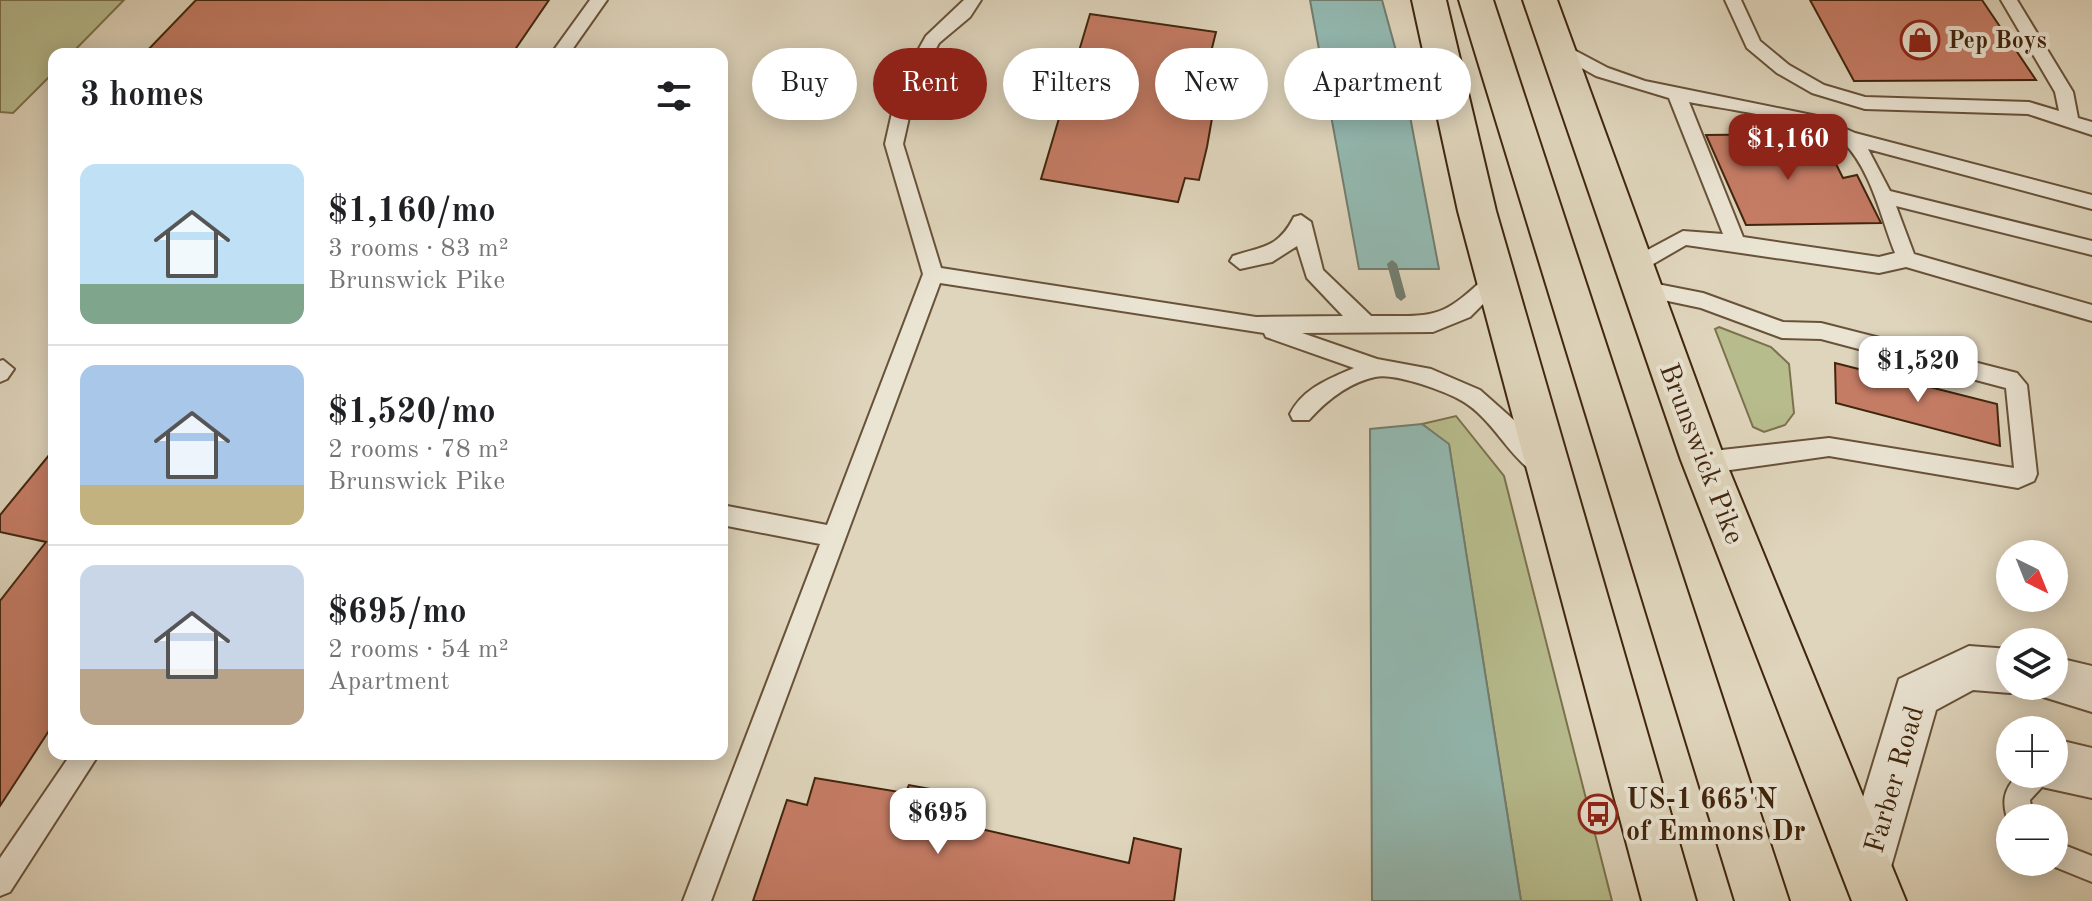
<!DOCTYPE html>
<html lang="en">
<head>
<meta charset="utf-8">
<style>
	body { margin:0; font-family:"Old Standard TT",serif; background:#f6f6f6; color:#202124; height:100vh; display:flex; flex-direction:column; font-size:30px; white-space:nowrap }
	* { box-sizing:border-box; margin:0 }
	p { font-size:26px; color:#757577 }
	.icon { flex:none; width:44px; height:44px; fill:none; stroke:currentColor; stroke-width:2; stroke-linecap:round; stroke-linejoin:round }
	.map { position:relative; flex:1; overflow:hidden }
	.panel { position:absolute; left:48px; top:48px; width:680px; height:712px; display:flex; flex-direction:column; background:#fff; border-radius:16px; box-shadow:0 4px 20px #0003 }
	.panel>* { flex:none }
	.hud { position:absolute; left:752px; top:48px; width:760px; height:72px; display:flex; gap:16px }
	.needle { width:52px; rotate:137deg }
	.tools { position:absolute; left:1996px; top:540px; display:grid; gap:16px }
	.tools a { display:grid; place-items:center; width:72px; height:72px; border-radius:50%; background:#fff; box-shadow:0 4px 20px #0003; font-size:40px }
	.price { position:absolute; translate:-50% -68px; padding:0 18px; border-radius:16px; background:#fff; color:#222; font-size:26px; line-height:52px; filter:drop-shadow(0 2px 4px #0008) }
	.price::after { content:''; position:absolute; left:50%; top:48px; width:24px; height:18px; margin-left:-12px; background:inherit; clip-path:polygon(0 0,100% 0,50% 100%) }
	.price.on { background:#8f2418; color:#fff }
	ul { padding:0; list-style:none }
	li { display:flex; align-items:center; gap:24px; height:200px; padding:0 32px }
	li+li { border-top:2px solid #e0e0e0 }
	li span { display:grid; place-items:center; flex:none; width:224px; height:160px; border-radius:16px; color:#555 }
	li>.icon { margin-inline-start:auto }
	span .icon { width:96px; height:96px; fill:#fffc; stroke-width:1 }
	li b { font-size:34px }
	h2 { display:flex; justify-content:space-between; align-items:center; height:96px; padding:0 32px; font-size:34px }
	.chip { padding:0 28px; border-radius:36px; background:#fff; box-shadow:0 4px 20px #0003; font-size:28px; line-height:72px }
	.chip.on { background:#8f2418; color:#fff }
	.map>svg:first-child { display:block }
	.green { fill:#b7bc8d; stroke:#7c714d; stroke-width:2 }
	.water { fill:#93b9b1; stroke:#727e6f; stroke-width:2 }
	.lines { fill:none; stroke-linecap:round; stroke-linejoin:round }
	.stream { fill:#727e6f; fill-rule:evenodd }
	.building { fill:#c57c65; stroke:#41260d; stroke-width:2 }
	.service-casing { stroke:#685239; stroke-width:4 }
	.minor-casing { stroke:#685239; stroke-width:4 }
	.trunk-casing { stroke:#41260d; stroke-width:4 }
	.service { fill:#eae4d3; fill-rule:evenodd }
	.minor { fill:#eae4d3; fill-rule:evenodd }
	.trunk { fill:#dfd5bc; fill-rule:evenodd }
	.labels { text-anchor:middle; stroke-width:8; stroke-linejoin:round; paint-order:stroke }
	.far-poi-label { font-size:24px; font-weight:bold; fill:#41260d; stroke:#eae4d3; text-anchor:start }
	.street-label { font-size:28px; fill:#41260d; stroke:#eae4d3 }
	.poi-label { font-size:28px; font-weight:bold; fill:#41260d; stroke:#eae4d3; text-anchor:start }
</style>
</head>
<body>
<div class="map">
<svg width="2092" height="901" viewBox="0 0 2092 901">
	<rect width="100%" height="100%" fill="#dfd5bc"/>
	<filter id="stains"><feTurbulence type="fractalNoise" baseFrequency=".0025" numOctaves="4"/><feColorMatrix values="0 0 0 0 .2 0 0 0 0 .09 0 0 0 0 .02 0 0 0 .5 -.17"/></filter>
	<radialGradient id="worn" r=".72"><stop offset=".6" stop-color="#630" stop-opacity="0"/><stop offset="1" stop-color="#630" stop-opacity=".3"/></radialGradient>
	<path class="green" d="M0,0h124l-53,54h-17v18l-41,41 -13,-1z
		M1719,327l52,20 18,17 5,49 -9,12 -21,7 -11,-5 -38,-98z
		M1456,416l48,60 108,425h-91l-72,-456 -27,-21z"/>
	<path class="water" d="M1310,0h72l19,69 38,200h-80z
		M1422,424l27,20 72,457h-149l-2,-472z"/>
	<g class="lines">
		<path class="stream" d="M1392,260l5,4 9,33 -5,4 -5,-4 -9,-33z"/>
	</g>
	<path class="building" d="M196,0h353l-37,54h-368z
		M1810,0h172l54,80 -182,1z
		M1090,14l126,18 -11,44 14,2 -12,69 -8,33 -14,-2 -7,24 -137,-23z
		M1804,134l15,31 17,-1 7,14 14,-3 24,48 -135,2 -40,-90z
		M1835,363l162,41 3,42 -164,-43z
		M54,449v274l-54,83v-205l46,-59 -46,-10v-17z
		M815,778l90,15 4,-8 49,9 -3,29 174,40 5,-25 47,11 -7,52h-421l34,-101 20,5z"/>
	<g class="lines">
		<g class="service-casing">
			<path id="service" d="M590,0h17l-38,54h-18z
				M964,0h17l-11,17 -31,26 -23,43 -13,58 38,124 315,49 87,-1 -36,-38 -10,-32 -25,16 -32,7 -10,-8 3,-5c31,-10 45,-8 61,-39l7,-2 10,7 12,48 48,46c66,0 69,4 118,-42h14l3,5 -3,5 -33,33 -37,15 -131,1 75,26 54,10 49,21 35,31 34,43 -3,7c-7,2 -11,3 -17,-2 -24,-20 -38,-50 -65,-67 -16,-10 -70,-30 -89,-25 -27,6 -49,24 -66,43h-16l-3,-6c13,-26 39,-35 64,-46l-88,-31 -2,-4 -324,-50 -229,618h-28l137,-357 -98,-19v-20l105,20 96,-251 -38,-130 13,-58 28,-50z
				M1725,0h16l19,41 29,24 35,20 41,12 164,5 30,9 -4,-19 -54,-92h16l56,92 5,26 14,4v13l-64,-21 -163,-5 -53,-16 -35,-20 -30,-25z
				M1557,41l51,27 37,13 172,35 38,17 237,62v14l-224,-60 22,42 202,50v14l-196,-49 18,48 178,51v16l-186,-54 -27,6 -193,-28 -45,26h-14l-3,-5 3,-5 56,-30 40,3 -54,-136 -73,-22 -45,-25 -3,-4zM1689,102c33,7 132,19 154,40 28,27 38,76 52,111l-16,4 -136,-20z
				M1642,281l61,12 80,29 38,1 196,50 10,12 10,89 -3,7 -16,7 -189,-32 -99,14 -35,-3 -3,-7 3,-7 134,-15 185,30 -8,-80 -185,-49 -39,-1 -81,-30 -66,-14 -3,-5z
				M3,360l11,9 -7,10 -7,3v-21z
				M2054,739l38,9v50l-50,-11 -12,13 3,18h-23v8c-9,-22 -8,-36 9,-52h35z
				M71,754h28l-89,138 -10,4v-38z
				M2054,841l38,15v26l-47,-19 9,-1z"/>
		</g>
		<g class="minor-casing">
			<path id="minor" d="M1969,646l41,3v37l17,1 -17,6 -37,-3 -37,20 -50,174 -18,8 -18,-8 -8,-18 57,-187z
				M2054,657l38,9v46l-55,-17 -4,-9h21z"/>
		</g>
		<g class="trunk-casing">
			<path id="trunk" d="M1412,0h34l50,211 200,690h-54l-184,-690z
				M1459,0h34l296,901h-54z
				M1523,0h34l168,460 181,441h-54l-171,-441z"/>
		</g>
		<use href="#service" class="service"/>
		<use href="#minor" class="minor"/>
		<use href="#trunk" class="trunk"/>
	</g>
	<defs>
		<g id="shop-ring" transform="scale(2)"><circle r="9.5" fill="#eae4d3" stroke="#8f2418" stroke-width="1.5"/><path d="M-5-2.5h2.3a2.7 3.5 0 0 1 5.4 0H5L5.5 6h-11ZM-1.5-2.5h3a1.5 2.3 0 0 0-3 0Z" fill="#8f2418"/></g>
		<g id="bus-ring" transform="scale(2)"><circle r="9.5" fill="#eae4d3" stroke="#8f2418" stroke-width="1.5"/><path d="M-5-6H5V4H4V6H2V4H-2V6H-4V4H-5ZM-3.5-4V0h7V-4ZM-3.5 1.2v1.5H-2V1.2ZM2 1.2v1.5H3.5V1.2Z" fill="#8f2418"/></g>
	</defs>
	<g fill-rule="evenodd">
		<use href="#shop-ring" x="1920" y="40"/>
		<use href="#bus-ring" x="1598" y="814"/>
	</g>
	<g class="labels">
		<g class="far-poi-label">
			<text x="1948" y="48">Pep Boys</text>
		</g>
		<g class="street-label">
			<text transform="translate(1703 453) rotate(69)" y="10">Brunswick Pike</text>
			<text transform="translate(1893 779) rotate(-74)" y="10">Farber Road</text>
		</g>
		<g class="poi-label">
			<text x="1626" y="808">US-1 665'N<tspan x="1626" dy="32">of Emmons Dr</tspan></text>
		</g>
	</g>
	<rect width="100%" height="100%" filter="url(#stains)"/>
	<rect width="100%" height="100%" fill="url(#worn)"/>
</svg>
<div class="tools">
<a><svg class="needle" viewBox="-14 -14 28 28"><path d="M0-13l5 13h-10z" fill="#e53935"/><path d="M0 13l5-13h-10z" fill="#757577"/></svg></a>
<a><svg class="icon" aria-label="layers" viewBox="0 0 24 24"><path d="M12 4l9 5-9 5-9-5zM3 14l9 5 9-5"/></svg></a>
<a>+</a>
<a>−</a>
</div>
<b class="price on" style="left:1788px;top:182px">$1,160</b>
<b class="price" style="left:1918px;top:404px">$1,520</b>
<b class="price" style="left:938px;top:856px">$695</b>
<div class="hud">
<a class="chip">Buy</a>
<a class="chip on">Rent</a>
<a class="chip">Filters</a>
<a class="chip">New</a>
<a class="chip">Apartment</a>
</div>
<section class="panel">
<h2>3 homes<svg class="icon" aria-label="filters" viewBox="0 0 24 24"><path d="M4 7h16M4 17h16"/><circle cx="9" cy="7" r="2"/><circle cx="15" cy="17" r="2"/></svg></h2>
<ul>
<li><span style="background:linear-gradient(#bfe0f5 75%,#7fa58c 0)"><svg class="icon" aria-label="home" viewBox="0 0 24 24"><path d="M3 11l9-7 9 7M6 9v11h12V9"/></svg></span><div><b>$1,160/mo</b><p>3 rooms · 83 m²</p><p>Brunswick Pike</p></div></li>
<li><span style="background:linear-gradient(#a9c7e8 75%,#c2b280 0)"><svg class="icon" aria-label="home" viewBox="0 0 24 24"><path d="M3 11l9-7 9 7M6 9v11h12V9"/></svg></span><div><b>$1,520/mo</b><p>2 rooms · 78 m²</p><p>Brunswick Pike</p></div></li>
<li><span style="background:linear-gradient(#c9d6e8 65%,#b9a48a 0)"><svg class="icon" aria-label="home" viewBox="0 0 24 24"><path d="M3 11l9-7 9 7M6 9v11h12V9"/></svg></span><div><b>$695/mo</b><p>2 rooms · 54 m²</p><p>Apartment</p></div></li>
</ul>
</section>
</div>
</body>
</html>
